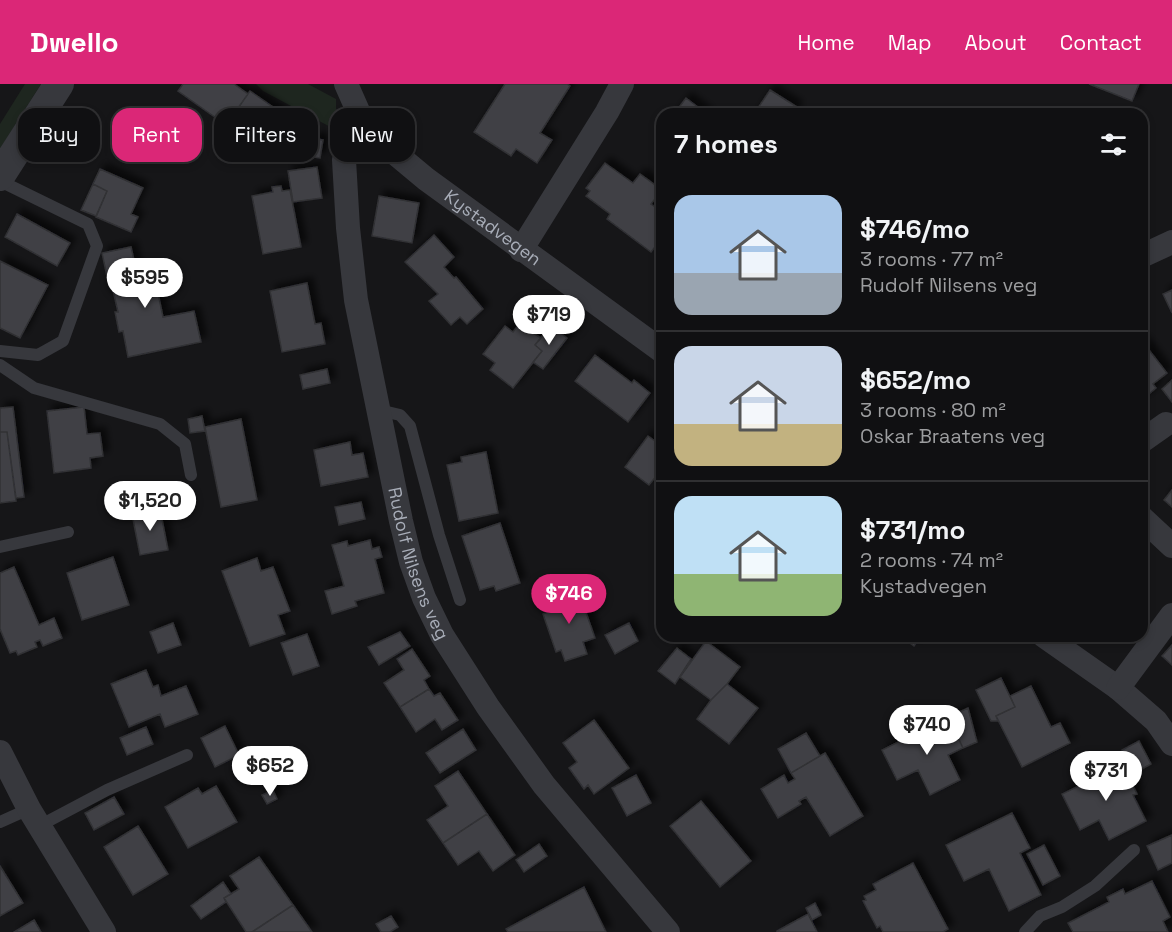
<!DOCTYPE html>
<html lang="en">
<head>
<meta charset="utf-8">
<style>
	body { margin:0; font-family:"Space Grotesk",sans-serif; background:#1e1e20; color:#f1f3f6; height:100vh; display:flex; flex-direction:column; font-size:22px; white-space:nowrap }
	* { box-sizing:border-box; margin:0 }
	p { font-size:20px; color:#9c9d9f }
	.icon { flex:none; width:33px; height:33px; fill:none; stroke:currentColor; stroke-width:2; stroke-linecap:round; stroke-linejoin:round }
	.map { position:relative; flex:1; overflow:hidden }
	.panel { position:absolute; left:656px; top:24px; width:492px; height:534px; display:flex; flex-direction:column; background:#101012; border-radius:18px; box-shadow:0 3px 9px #0003,0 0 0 2px #303032 }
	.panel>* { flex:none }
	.guide { position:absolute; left:18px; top:24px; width:548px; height:54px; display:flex; gap:12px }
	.price { position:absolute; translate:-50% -51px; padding:0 14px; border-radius:21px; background:#fff; color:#222; font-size:20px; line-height:39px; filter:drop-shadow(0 2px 3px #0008) }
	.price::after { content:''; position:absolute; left:50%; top:36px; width:18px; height:14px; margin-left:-9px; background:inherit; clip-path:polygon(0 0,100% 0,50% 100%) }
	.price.on { background:#db2777; color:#fff }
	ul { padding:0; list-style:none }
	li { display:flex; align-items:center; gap:18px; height:150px; padding:0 18px }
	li+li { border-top:2px solid #303032 }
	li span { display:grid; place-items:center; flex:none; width:168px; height:120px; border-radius:18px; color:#555 }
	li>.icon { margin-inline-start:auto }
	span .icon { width:72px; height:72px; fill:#fffc; stroke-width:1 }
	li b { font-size:26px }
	h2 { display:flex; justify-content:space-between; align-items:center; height:72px; padding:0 18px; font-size:26px }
	.pill { padding:0 21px; border-radius:18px; background:#101012; box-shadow:0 3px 9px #0003,0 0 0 2px #303032; font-size:21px; line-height:54px }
	.pill.on { background:#db2777; color:#fff }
	header { display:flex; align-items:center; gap:36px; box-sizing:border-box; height:84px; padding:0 30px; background:#db2777; color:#fff }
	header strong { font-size:28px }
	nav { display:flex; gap:33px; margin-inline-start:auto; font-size:21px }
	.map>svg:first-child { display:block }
	.green { fill:#1e261f }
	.building { fill:#404145; stroke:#303034; stroke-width:1.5; filter:url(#shadow) }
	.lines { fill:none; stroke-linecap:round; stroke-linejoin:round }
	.service { stroke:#37383d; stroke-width:12 }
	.minor { stroke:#37383d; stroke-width:24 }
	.tertiary { stroke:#37383d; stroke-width:30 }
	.labels { text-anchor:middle; stroke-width:4.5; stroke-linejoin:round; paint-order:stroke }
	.street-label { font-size:18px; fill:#a8adb8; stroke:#111113 }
</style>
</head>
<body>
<header>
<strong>Dwello</strong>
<nav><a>Home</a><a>Map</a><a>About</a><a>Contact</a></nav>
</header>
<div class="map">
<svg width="1172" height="848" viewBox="0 0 1172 848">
	<defs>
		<filter id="shadow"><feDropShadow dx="5.5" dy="-5.5" stdDeviation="3" flood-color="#0009"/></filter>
	</defs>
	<rect width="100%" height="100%" fill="#161618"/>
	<path class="green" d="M25,0h16l-41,65v-25z
		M256,0h52l28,15v31l-73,-39z"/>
	<path class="building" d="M183,0h51l14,10 -22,31 -48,-34z
		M505,0h62l3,2 -30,47 12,7 -15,23 -21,-14 -5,7 -37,-24z
		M1089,0h50l-7,17z
		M770,6l27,17 -5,7h-38z
		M250,7l33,23 -23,33 -33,-23z
		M686,14l21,16h-33z
		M295,52l28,4 -3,18 -27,-4z
		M605,79l28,20 7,-9 22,16 -11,14 9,6 2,-2v30l-11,14 -44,-33 3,-5 -24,-18 4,-5 -4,-3z
		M317,83l5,31 -29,4 -5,-31z
		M100,85l43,19 -12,26 7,3 -7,15 -35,-15 11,-26 -14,-7z
		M93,100l14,7 -11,25 -15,-6z
		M281,102l1,5 8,-1 11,57 -38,7 -11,-58 21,-4 -1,-5z
		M379,112l40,7 -7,40 -40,-7z
		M17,130l53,29 -13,23 -52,-29z
		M434,151l20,22 -10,10 10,11 2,-1 27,32 -16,15 -7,-7 -9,8 -22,-24 9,-7 -33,-32z
		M131,163l7,31 16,-4 9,43 31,-6 7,31 -73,15 -5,-26 -4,1 -4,-20h3l-6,-26h-3l-7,-33z
		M0,177l48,24 -28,53 -20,-10z
		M307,199l8,41 6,-1 4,21 -43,8 -12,-61z
		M1172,206v23l-9,-19z
		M519,240l22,14 -6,7 7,6 -29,37 -23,-18 5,-7 -12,-9 22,-28 8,6z
		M551,241l16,13 -24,31 -10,-7 9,-11 -7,-6z
		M1142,257l25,32 -14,11 3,4 -14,12z
		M595,271l37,28 2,-3 16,13 -22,29 -53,-41z
		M327,285l3,14 -27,6 -3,-14z
		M1172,296v22l-10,-13z
		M13,323l11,90 -8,1 -9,-66h-7v-24z
		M84,323l3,27 13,-1 3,23 -13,2 1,10 -37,5 -7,-62z
		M202,332l3,15 -15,2 -2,-14z
		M241,335l16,81 -36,7 -16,-80z
		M0,348h7l9,69 -16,2z
		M648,352l14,10v23l-13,16 -24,-18z
		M350,358l2,13 11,-2 5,24 -47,9 -7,-36z
		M486,368l12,61 -39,8 -12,-56 15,-3 -1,-5z
		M1172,406v17l-8,-7z
		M361,418l4,17 -26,6 -4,-18z
		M160,425l8,41 -28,5 -8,-41z
		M500,439l20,60 -24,8 -2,-5 -14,4 -18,-54z
		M370,456l2,9 7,-2 3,10 -7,2 9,34 -29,8 2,5 -25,8 -7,-23 19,-5 -12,-41 15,-4 1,5z
		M113,473l16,48 -47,15 -15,-47z
		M257,474l4,13 12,-4 17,44 -12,4 7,19 -35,12 -28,-75z
		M14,483l25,58 15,-7 8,20 -19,8 -3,-6 -5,2 2,5 -19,8 -2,-4 -6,2 -10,-24v-56z
		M573,505l5,13 4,-1 13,37 -12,4 4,12 -22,7 -4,-11 -5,2 -13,-38 11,-4 -4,-13z
		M173,539l8,22 -23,8 -8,-21z
		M629,539l9,18 -23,13 -10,-19z
		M400,548l10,14 -31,19 -11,-18z
		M307,550l12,32 -26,9 -12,-32z
		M900,552h21l-7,10z
		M706,557l34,26 -13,17 -16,16 -31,-23z
		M1172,561v20l-10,-9z
		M677,564l14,11 -16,25 -17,-13z
		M412,565l18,27 -6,4 5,9 -29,18 -16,-24 20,-13 -7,-11z
		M146,586l7,17 5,-2 3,11 25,-10 12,28 -33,13 -5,-13 -31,13 -18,-43z
		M1001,594l14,29 -19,9 2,5h-7l-15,-31z
		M727,600l31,24 -29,36 -32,-25 14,-19z
		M1031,602l20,41 9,-4 10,20 -48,24 -26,-51 19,-9 -5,-11z
		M429,605l5,7 6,-3 18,27 -16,10 -7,-11 -19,13 -16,-25z
		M968,624l9,34 -14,6 -15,-31z
		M948,633l15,31 -15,7 12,25 -30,15 -12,-25 -21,10 -15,-30z
		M594,636l35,48 -35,26 -6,-9 -4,4 -15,-21 8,-6 -14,-19z
		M225,642l14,29 -24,12 -14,-29z
		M146,643l7,17 -26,11 -7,-17z
		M463,645l13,21 -36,23 -14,-20z
		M806,649l14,23 -29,17 -13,-24z
		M1139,657l12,23 -16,9 -13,-23z
		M825,669l38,63 -33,20 -24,-39 -7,4 2,3 -23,14 -17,-29 23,-14 4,8 7,-4 -4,-6z
		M1117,678l6,12 3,-2 11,22 -4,1 13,26 -37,19 -10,-20 -19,10 -18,-36 19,-9 -2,-4z
		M458,687l29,43 -44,29 -16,-23 21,-14 -13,-20z
		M636,691l15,28 -24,13 -15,-28z
		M216,702l21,36 -49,26 -23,-41 33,-19 4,6z
		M273,706l4,9 -10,5 -5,-9z
		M114,713l10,17 -30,16 -9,-17z
		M701,717l50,60 -31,26 -50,-61z
		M1012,729l18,35 -10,5 21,42 -32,16 -20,-42 -25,12 -18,-36z
		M487,730l28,41 -22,16 -14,-20 -21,14 -15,-22z
		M138,742l30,48 -35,21 -29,-48z
		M1172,751v28l-14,7 -11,-24z
		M539,760l8,12 -23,16 -8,-12z
		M1044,761l16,31 -17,9 -16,-31z
		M259,773l34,48 -41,27h-6l-22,-34 15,-9 -9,-13z
		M913,779l35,66 -5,3h-60l-3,-6 -3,2 -14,-27 3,-1 -2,-4 12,-6 -3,-6z
		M0,782l23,37 -23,13z
		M1152,797l18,36 -7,4 5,11h-95l-5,-9 41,-21 -2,-5 16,-8 2,5z
		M223,798l8,12 -7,4 2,4 -25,17 -10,-13z
		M584,803l22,45h-98l-2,-3z
		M815,819l6,12 -9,5 -6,-12z
		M293,821l19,27h-60z
		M808,830l9,18h-40v-1z
		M391,832l7,11 -8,5h-9l-5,-8z
		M34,836l7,12h-27z"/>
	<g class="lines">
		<path class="service" d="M0,97l88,43 9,22 -34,95 -25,14 -38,-4
			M0,281l34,23 126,36 25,20 6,31
			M379,326l21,5 10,11 29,109 21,65
			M0,463l68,-15
			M0,738l29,-13
			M39,742l68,-36 80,-35
			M1025,848l15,-16 22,-9 33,-21 39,-36"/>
		<g class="minor">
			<path id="s1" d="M346,0l20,45 60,50 236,172"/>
			<path id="s2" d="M366,45l-12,7 -7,11 -3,13 4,68 8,72 45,221 10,41 13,36 18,37 46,72 56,78 124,147"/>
			<path d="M521,166l86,-138 15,-28"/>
			<path d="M1142,172l30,-14"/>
			<path d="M1142,357l24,-17"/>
			<path d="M1142,434l30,28"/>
			<path d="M1044,552l74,52 38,33 16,23"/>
			<path d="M1118,604l54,-73"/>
			<path d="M0,668l29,57 75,123"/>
		</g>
		<path class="tertiary" d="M0,92l59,-92"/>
	</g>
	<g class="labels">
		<g class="street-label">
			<text dy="6" stroke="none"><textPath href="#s1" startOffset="210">Kystadvegen</textPath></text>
			<text dy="6" stroke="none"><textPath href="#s2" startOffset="452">Rudolf Nilsens veg</textPath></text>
		</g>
	</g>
</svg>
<b class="price" style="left:145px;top:225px">$595</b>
<b class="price" style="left:549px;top:262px">$719</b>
<b class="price" style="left:150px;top:448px">$1,520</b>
<b class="price on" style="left:569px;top:541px">$746</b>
<b class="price" style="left:927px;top:672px">$740</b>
<b class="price" style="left:270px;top:713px">$652</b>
<b class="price" style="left:1106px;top:718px">$731</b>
<div class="guide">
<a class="pill">Buy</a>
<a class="pill on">Rent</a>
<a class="pill">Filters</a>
<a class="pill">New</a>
</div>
<section class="panel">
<h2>7 homes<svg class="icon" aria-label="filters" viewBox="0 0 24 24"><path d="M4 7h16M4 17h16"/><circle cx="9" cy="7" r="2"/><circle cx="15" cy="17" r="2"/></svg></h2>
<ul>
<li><span style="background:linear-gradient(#a9c7e8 65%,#9aa5b1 0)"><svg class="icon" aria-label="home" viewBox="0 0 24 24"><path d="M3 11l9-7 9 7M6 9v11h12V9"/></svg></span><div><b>$746/mo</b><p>3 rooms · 77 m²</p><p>Rudolf Nilsens veg</p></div></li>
<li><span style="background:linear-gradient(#c9d6e8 65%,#c2b280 0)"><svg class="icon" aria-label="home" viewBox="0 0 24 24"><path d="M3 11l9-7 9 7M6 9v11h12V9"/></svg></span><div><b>$652/mo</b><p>3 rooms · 80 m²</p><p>Oskar Braatens veg</p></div></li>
<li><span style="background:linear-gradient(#bfe0f5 65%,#8fb573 0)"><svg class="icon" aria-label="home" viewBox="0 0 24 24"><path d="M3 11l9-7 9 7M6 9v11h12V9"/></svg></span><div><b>$731/mo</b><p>2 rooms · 74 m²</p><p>Kystadvegen</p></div></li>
</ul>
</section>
</div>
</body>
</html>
